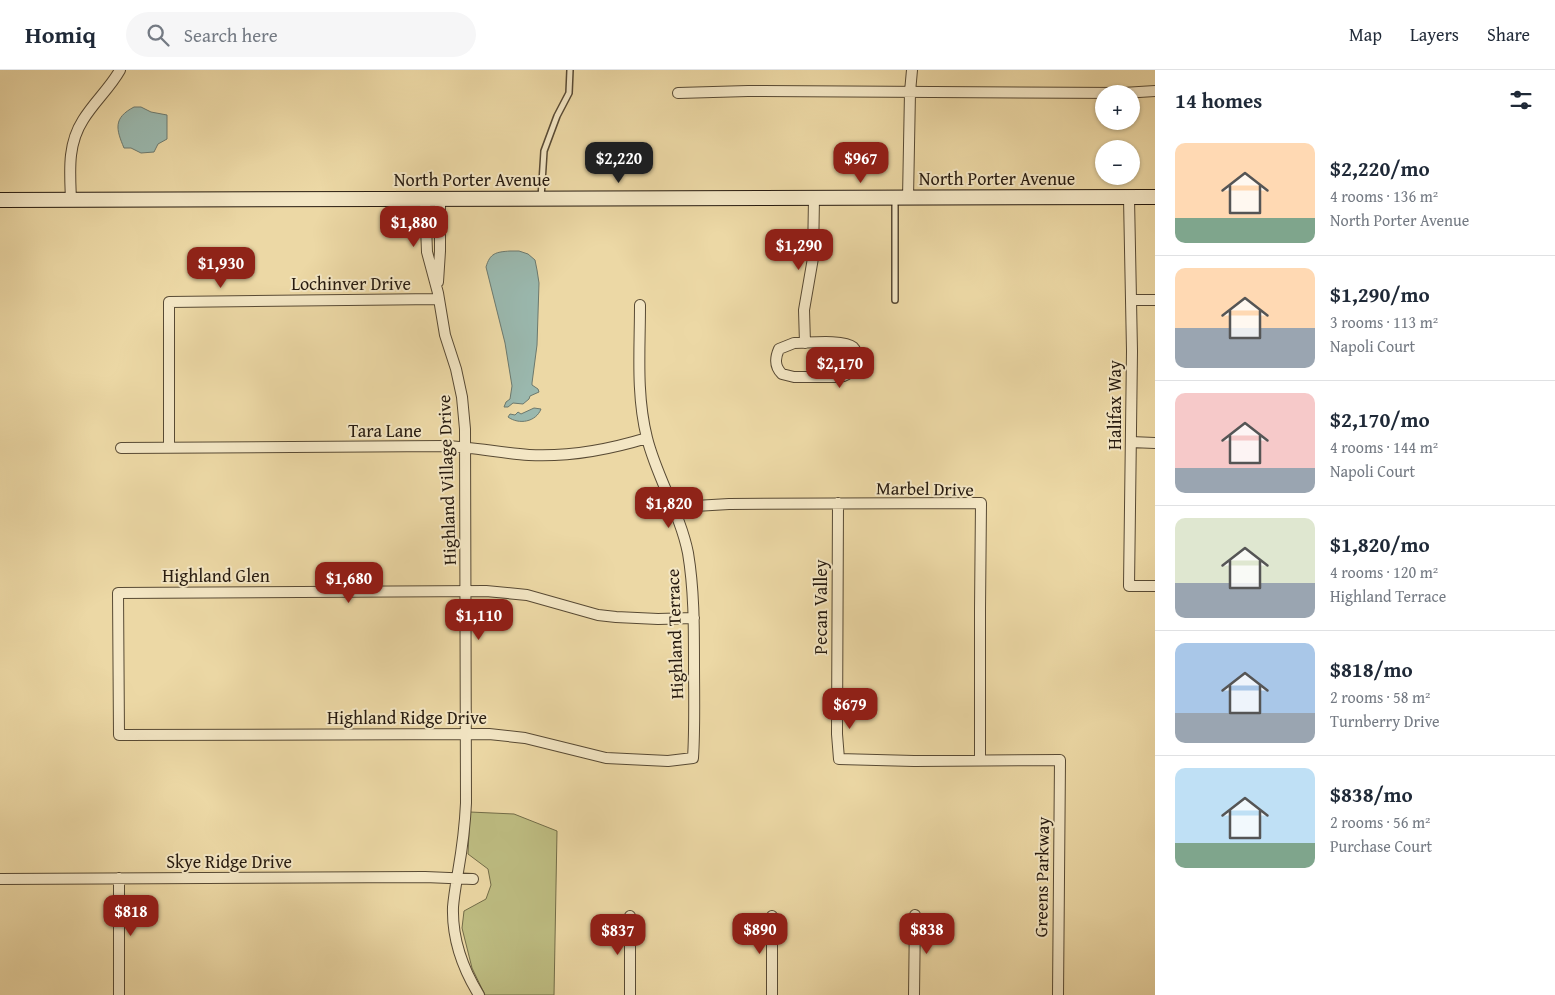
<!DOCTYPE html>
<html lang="en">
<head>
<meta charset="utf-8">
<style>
	body { margin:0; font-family:"Gentium Book Plus",serif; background:#f6f6f7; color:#1f2937; height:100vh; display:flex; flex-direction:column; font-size:19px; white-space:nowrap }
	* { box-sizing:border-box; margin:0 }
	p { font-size:16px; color:#747a83 }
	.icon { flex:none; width:28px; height:28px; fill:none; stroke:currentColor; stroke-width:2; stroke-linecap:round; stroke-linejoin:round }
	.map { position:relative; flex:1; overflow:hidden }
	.panel { display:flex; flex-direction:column; background:#fff; width:400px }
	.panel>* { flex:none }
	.tools { position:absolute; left:1095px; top:15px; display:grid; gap:10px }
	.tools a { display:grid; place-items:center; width:45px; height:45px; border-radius:50%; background:#fff; box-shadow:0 1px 4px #0004; font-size:25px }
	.price { position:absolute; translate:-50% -42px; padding:0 11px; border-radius:10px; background:#8f2418; color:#fff; font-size:16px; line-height:32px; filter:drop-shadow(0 1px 2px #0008) }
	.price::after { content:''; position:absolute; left:50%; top:30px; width:15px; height:11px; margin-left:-8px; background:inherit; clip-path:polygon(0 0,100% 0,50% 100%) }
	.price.on { background:#222; color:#fff }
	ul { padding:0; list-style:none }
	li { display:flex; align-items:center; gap:15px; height:125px; padding:0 20px }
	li+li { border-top:1px solid #e0e1e3 }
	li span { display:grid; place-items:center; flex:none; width:140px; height:100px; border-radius:10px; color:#555 }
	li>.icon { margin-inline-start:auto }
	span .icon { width:60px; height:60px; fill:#fffc; stroke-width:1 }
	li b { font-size:21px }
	h2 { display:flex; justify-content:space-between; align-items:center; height:60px; padding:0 20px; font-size:21px }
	header { display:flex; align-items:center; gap:30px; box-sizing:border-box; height:70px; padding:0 25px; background:#fff; border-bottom:1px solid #e0e1e3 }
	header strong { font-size:24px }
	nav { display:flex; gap:28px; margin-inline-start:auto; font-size:18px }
	.search { width:350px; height:45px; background:#f6f6f7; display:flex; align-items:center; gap:12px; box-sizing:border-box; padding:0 18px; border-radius:28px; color:#747a83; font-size:19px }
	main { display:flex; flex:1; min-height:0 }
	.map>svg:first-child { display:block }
	.green { fill:#bebd82; stroke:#726c48 }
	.water { fill:#9ab8ae; stroke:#6c796e }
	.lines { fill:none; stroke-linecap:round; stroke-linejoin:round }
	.lane-casing { stroke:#584a34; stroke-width:8 }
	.street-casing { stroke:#584a34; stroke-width:12 }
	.secondary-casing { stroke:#261a0f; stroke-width:16 }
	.lane { stroke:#f3e6c4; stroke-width:5 }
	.street { stroke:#f3e6c4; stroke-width:10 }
	.secondary { stroke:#f3e6c4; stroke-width:14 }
	.labels { text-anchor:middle; stroke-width:4; stroke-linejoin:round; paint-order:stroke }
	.street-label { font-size:18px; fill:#261a0f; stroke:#f3e6c4 }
</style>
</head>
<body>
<header>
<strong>Homiq</strong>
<div class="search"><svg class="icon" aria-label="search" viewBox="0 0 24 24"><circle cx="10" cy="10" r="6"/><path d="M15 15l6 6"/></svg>Search here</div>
<nav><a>Map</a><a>Layers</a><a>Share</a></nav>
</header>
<main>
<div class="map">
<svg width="1155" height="925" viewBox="0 0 1155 925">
	<rect width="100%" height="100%" fill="#ecd8a5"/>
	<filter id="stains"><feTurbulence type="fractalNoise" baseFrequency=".004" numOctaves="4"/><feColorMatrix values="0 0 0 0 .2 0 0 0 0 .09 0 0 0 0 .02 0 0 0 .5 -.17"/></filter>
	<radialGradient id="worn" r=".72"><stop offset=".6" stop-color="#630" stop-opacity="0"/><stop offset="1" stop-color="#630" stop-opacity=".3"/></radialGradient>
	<path class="green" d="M470,742l44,2 43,17 -3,164h-69l-13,-27 -10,-40 2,-17 22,-12 5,-14 -3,-16 -20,-15z"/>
	<path class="water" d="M134,37h7l10,5 16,3v24l-9,5 -4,8 -13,1 -10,-5h-7c-8,-19 -11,-30 10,-41z
		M510,181h9l9,3 7,6 2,10 2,13 -2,62 -5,38v2l6,4 1,3 -9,4 -1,3 -6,5 -10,-1 -5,4h-4l2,-5 4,-3 2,-13 -7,-43 -19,-76c4,-14 10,-15 24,-16z
		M534,338l7,1c-5,13 -22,16 -33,8l2,-3 5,1 3,-3 3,2z"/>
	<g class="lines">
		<g class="lane-casing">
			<path id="lane" d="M541,128l3,-47 13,-35 12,-23 1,-23
				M895,230v-102"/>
		</g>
		<g class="street-casing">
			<path id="street" d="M678,23l70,-2 375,2 32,-2
				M908,128l2,-106 2,-22
				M1129,128l3,153 -3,235h26
				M425,129l2,53 11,41 7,42 11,34 6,28 3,32 1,374c-1,23 -4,46 -8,69 -2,12 -4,23 -5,35 -1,31 10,62 26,88
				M71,130c-1,-28 -4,-55 12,-80 11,-18 27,-32 37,-50
				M438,212l2,-31v-52
				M1131,230h24
				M640,235c0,45 -4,89 7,133 10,40 33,75 41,115 6,36 6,73 6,110 0,32 1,64 -1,95l-25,3 -62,-3 -81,-20 -36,-4 -370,1 -1,-142 368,-2 41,4 71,20 18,2 42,2 36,-1
				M794,273c13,0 50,-4 59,4 4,4 4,10 3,15 -2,9 -8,13 -16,15h-46l-12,-3c-8,-8 -7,-16 -3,-25z
				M805,273l-1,-33 9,-52 1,-60
				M1131,372l24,1
				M121,378l324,-2c28,1 56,7 84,9 38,2 82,-6 118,-17
				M169,378v-146l270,-3
				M838,433l-1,231 2,25 75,2 146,-1 -2,235
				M675,441l20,-5 34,-2 252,-1 -1,106v151
				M119,808v117
				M0,809l425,-2 48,2
				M630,846v79
				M772,846v79
				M914,925l1,-80"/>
		</g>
		<g class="secondary-casing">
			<path id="secondary" d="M0,130l1155,-3"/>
		</g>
		<use href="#lane" class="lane"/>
		<use href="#street" class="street"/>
		<use href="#secondary" class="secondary"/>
	</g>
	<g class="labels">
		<g class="street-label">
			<text x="997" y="115">North Porter Avenue</text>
			<text x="472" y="116">North Porter Avenue</text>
			<text x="351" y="220">Lochinver Drive</text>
			<text transform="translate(1115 335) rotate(-90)" y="6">Halifax Way</text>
			<text x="385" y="367">Tara Lane</text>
			<text transform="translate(447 410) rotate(-92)" y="6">Highland Village Drive</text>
			<text transform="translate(925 419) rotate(1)" y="6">Marbel Drive</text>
			<text x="216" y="512">Highland Glen</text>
			<text transform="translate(821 537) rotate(-90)" y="6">Pecan Valley</text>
			<text transform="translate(675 564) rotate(-92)" y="6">Highland Terrace</text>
			<text x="407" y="654">Highland Ridge Drive</text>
			<text x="229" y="798">Skye Ridge Drive</text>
			<text transform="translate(1042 807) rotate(-89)" y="6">Greens Parkway</text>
		</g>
	</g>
	<rect width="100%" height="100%" filter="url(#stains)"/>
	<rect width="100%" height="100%" fill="url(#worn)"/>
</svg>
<div class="tools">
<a>+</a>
<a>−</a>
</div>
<b class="price on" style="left:619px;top:114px">$2,220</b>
<b class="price" style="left:861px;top:114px">$967</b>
<b class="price" style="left:414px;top:178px">$1,880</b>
<b class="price" style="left:799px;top:201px">$1,290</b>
<b class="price" style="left:221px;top:219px">$1,930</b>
<b class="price" style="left:840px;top:319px">$2,170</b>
<b class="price" style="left:669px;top:459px">$1,820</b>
<b class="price" style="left:349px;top:534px">$1,680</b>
<b class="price" style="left:479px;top:571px">$1,110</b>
<b class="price" style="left:850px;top:660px">$679</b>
<b class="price" style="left:131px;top:867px">$818</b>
<b class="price" style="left:760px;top:885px">$890</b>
<b class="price" style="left:927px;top:885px">$838</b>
<b class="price" style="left:618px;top:886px">$837</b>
</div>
<section class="panel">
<h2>14 homes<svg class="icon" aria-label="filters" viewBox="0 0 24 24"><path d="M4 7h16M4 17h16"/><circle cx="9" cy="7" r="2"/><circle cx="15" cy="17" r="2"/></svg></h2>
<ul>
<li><span style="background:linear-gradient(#ffd9b3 75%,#7fa58c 0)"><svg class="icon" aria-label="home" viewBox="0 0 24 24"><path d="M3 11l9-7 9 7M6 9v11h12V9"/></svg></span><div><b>$2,220/mo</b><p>4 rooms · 136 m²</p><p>North Porter Avenue</p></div></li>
<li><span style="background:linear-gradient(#ffd9b3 60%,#9aa5b1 0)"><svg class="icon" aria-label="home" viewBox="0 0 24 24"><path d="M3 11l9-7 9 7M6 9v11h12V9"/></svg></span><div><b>$1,290/mo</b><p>3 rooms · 113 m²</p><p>Napoli Court</p></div></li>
<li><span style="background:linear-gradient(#f6c9c9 75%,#9aa5b1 0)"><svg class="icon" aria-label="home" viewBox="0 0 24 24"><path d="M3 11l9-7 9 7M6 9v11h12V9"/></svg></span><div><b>$2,170/mo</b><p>4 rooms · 144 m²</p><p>Napoli Court</p></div></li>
<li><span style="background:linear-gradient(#dfe7d0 65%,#9aa5b1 0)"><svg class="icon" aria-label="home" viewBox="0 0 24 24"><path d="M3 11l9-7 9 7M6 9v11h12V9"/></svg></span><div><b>$1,820/mo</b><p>4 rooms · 120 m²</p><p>Highland Terrace</p></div></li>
<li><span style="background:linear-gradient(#a9c7e8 70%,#9aa5b1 0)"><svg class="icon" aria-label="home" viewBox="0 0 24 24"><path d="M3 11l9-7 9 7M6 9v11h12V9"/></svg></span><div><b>$818/mo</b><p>2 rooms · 58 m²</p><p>Turnberry Drive</p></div></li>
<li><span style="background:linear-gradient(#bfe0f5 75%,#7fa58c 0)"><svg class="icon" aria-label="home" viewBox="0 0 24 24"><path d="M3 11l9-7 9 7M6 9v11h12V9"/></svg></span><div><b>$838/mo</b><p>2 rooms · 56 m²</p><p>Purchase Court</p></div></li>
</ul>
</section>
</main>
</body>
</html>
